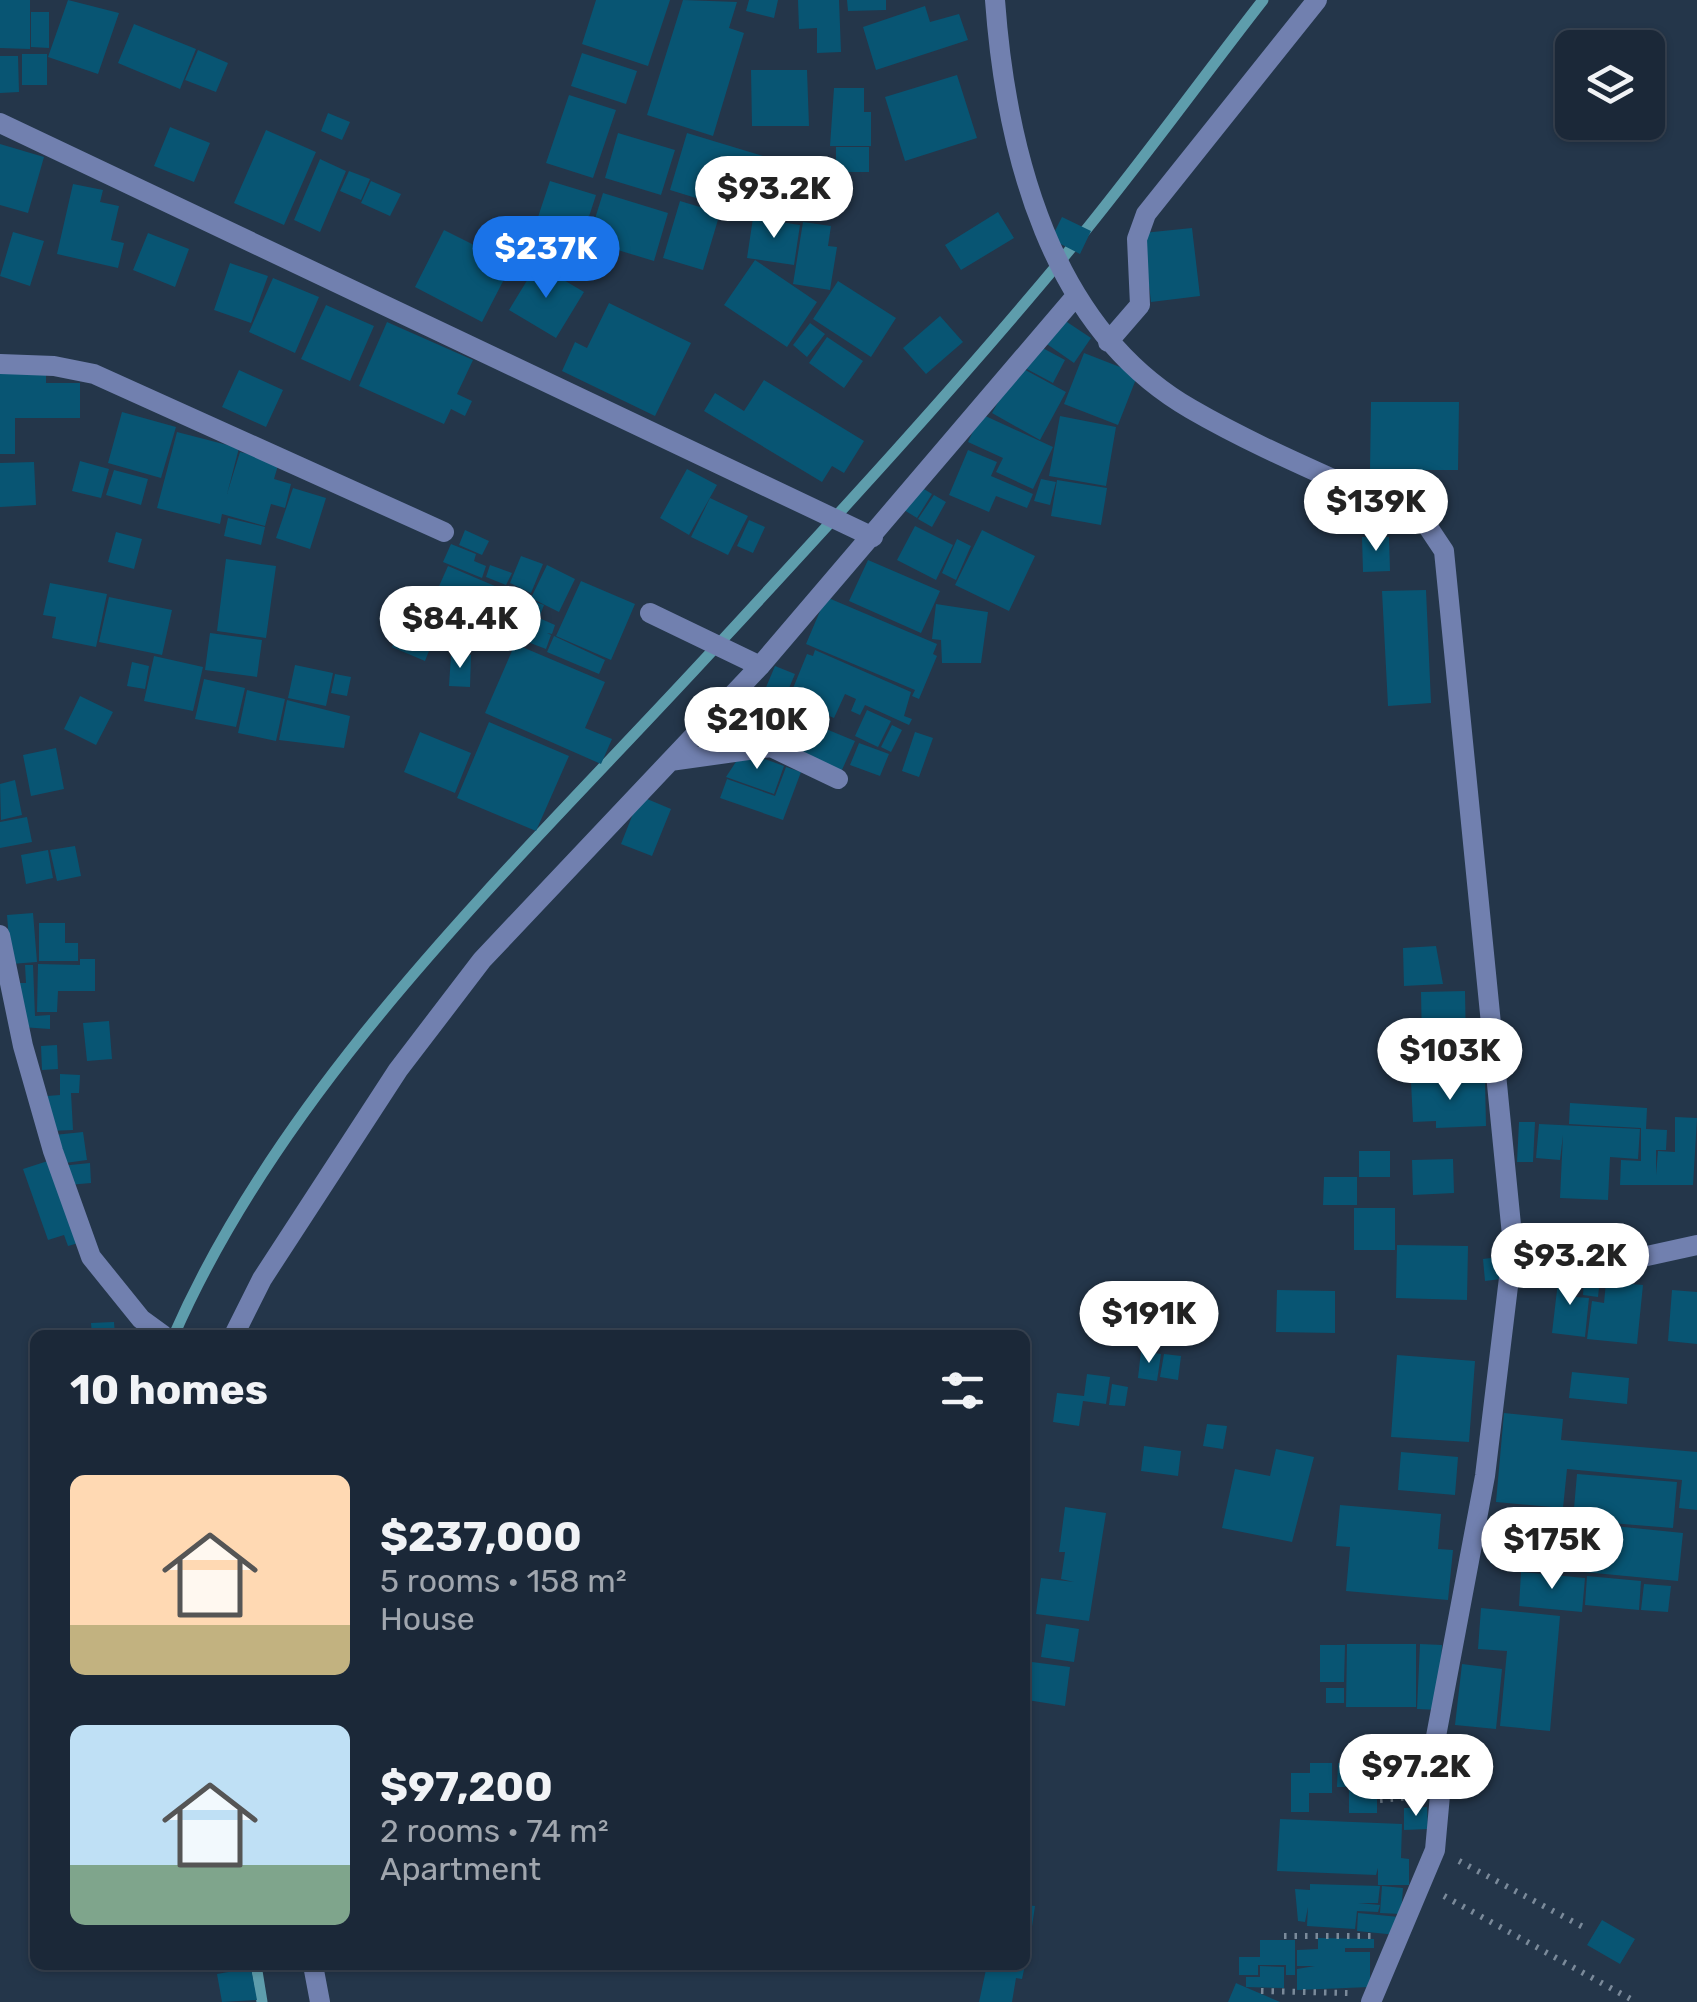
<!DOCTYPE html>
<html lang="en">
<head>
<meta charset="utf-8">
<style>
	body { margin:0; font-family:Rubik,sans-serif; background:#243040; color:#f1f3f6; height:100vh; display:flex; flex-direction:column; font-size:38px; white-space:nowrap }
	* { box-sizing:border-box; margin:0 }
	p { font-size:32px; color:#a0a6ae }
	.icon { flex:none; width:55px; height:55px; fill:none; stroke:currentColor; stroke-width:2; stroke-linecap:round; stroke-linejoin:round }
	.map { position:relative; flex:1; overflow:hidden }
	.drawer { position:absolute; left:30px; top:1330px; width:1000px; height:640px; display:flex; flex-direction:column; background:#1b2838; border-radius:15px; box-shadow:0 2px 8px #0004,0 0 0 2px #394453 }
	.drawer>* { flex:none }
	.fabs { position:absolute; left:1555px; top:30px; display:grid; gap:20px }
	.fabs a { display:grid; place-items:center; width:110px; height:110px; border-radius:15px; background:#1b2838; box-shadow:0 2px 8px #0004,0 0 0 2px #394453; font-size:50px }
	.price { position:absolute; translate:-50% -85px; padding:0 22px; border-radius:35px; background:#fff; color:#222; font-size:32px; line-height:65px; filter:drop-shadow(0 2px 5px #0008) }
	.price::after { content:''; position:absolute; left:50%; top:60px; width:30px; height:22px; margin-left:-15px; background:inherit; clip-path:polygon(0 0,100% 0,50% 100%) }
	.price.on { background:#1a73e8; color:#fff }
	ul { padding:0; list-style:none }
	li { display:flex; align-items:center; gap:30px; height:250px; padding:0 40px }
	li span { display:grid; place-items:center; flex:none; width:280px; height:200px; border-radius:15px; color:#555 }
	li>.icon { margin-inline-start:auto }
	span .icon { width:120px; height:120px; fill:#fffc; stroke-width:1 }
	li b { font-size:42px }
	h2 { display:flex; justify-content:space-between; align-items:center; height:120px; padding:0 40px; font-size:42px }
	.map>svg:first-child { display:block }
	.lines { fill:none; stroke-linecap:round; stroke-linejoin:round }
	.stream { stroke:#5e9dac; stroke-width:11 }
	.building { fill:#085573 }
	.path { stroke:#7b8a9a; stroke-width:6; stroke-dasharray:2.5 8; stroke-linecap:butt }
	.service { stroke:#7180af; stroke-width:20 }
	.minor { stroke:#7180af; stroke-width:20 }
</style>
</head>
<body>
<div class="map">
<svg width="1697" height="2002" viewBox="0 0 1697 2002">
	<rect width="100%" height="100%" fill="#24364a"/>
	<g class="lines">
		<path class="stream" d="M174,1335c115,-262 348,-477 540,-686 121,-131 244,-264 358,-402 66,-80 127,-165 191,-247
			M256,1965l6,37"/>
	</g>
	<path class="building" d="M0,0h30v49l-30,-1z
		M68,0l51,13 -21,61 -50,-17z
		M596,0h74l-22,66 -66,-22z
		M683,0l54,2 -8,26 15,5 -31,103 -66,-21z
		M749,0h29l-4,18 -28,-7z
		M798,0h41l2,52 -24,1v-25l-18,1z
		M847,0h39v10l-38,1z
		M925,6l5,16 29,-8 9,26 -92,30 -13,-43z
		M31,12h18v36l-18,-1z
		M134,24l62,25 -16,40 -62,-26z
		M198,50l30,13 -12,29 -31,-12z
		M582,53l55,18 -11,33 -55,-18z
		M22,54h25v31h-25z
		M0,56h18l1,36 -19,1z
		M751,70h56l2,56h-57z
		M957,75l20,63 -72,23 -20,-64z
		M834,88h30v24h7v34h-41z
		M569,95l47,15 -23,68 -47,-15z
		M328,113l22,9 -8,18 -21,-9z
		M170,127l40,16 -16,39 -40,-16z
		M266,130l50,22 -32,73 -50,-22z
		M618,133l57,17 -14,45 -56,-17z
		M687,133l76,23 -18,57 -75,-23z
		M0,144l44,13 -16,56 -28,-8z
		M836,147h33v25h-33z
		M320,159l26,12 -26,61 -26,-12z
		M349,171l21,8 -9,21 -21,-9z
		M371,181l30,13 -11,22 -29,-13z
		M550,181l46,14 -12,37 -46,-15z
		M73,184l30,6 -3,12 19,4 -8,34 13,3 -6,25 -61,-14z
		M603,193l65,20 -14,48 -66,-20z
		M680,201l40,12 -17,57 -40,-12z
		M998,212l16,26 -53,32 -16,-25z
		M1062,217l29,14 -11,23 -29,-15z
		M753,218l47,7 -6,40 -47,-7z
		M803,222l28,4 -3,20 9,1 -7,43 -37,-6z
		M1192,228l8,68 -49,6 -8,-69z
		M444,230l68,34 -30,58 -67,-35z
		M13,232l31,9 -14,45 -30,-10z
		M148,233l41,16 -14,38 -42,-17z
		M755,260l62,42 -30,45 -63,-42z
		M230,263l38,13 -17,47 -37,-13z
		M537,264l47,28 -28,46 -47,-28z
		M273,278l46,19 -24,56 -46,-21z
		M838,281l58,37 -25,39 -58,-38z
		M609,303l82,40 -36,73 -93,-45 13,-29 12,6z
		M326,305l48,21 -24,55 -49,-22z
		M940,316l23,26 -37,32 -23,-26z
		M1061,318l30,20 -17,25 -30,-21z
		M387,322l86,38 -16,34 15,7 -7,15 -14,-7 -7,15 -85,-38z
		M810,323l15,11 -18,23 -14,-12z
		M827,337l36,24 -19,27 -35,-25z
		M1037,345l28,15 -12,23 -28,-15z
		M1084,353l54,21 -20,51 -54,-21z
		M1018,366l48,26 -26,48 -48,-27z
		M239,370l44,20 -17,37 -44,-20z
		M0,374h46v9h34v35h-65v36h-15z
		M764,380l100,61 -20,32 -12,-7 -10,16 -118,-71 11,-18 29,18z
		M1371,402h88l-1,68h-88z
		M122,412l54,15 -15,51 -53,-15z
		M981,414l72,33 -20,42 -37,-17 7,-14 -35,-16z
		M1060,416l56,11 -10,59 -57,-10z
		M177,432l62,16 -12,46 13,-42 39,10 -5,17 17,5 -6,24 -14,-4 -6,22 -43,-12 -2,10 -63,-16z
		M968,450l29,12 -6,14 42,18 -6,14 -31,-12 -7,16 -40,-17z
		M80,461l29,8 -8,29 -29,-7z
		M34,462l2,43 -36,2v-44z
		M687,469l30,16 -28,50 -29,-17z
		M114,470l34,9 -7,26 -35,-10z
		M1041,479l15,3 -6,23 -16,-4z
		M1057,480l50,8 -6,37 -50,-9z
		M919,486l13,8 -15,24 -13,-8z
		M293,488l33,10 -16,51 -34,-11z
		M934,495l12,7 -14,25 -14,-8z
		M710,498l38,18 -20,39 -37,-18z
		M228,518l37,9 -4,18 -37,-9z
		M749,520l16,7 -12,26 -16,-7z
		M915,526l38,19 -17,35 -39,-20z
		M465,530l24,11 -7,14 -23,-10z
		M982,530l53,26 -26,55 -54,-26z
		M116,532l26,7 -8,30 -26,-7z
		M1362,537h27l1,34 -27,1z
		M957,539l14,7 -15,34 -14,-7z
		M451,544l25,10 -2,7 12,5 -4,12 -39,-16z
		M521,556l22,8 -12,29 -21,-10z
		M226,559l50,7 -10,72 -49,-7z
		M868,560l72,31 -19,42 -72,-32z
		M490,565l22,8 -6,12 -20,-8z
		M547,565l28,14 -16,33 -28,-14z
		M448,566l68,29 -19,45 -69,-29z
		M581,581l54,23 -24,56 -55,-24z
		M50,583l57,11 -11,53 -44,-9 4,-21 -13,-2z
		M1426,590l5,113 -43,3 -6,-115z
		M519,596l25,9 -5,13 16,7 -3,9 -5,-1 4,2 -5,14 -42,-16z
		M109,597l63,13 -10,45 -63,-13z
		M826,597l111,47 -4,10 4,2 -18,43 -7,-3 3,-6 -109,-46z
		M936,604l52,8 -7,51h-39l-1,-23 -9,-1z
		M401,625l33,13 -9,23 -33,-14z
		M210,633l52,7 -5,37 -52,-7z
		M554,636l51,24 -6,14 -52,-22z
		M515,644l90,38 -20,46 27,11 -11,25 -116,-51z
		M815,650l96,42 -7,24 8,3 -3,6 -44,-20 -5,10 -9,-4 5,-12 -11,-5 -11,24 -45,-20 18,-44 6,2z
		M451,655h20l-1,32 -21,-1z
		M154,656l49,11 -10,44 -49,-10z
		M132,662l17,4 -4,23 -18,-3z
		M295,665l38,8 -7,33 -38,-8z
		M775,666l20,8 -11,26 -20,-8z
		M335,674l16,3 -4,19 -16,-3z
		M204,679l41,9 -9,39 -41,-8z
		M247,690l38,9 -9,42 -38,-8z
		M80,696l33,16 -17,33 -32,-16z
		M287,700l63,16 -6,32 -65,-8z
		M790,701l40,18 -4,10 29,12 -14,31 -69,-31z
		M867,710l24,11 -13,26 -23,-11z
		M489,722l80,34 -33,75 -79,-33z
		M892,725l10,5 -11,22 -10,-5z
		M420,732l51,21 -16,40 -51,-21z
		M915,732l18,6 -14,39 -17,-6z
		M859,743l30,11 -9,22 -30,-11z
		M56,748l8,41 -33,7 -8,-41z
		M743,751l41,15 -10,28 -48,-17z
		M786,767l15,5 -18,48 -63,-22 7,-19 48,17z
		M15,780l7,35 -21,5 -1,-36z
		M640,796l31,13 -19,47 -31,-12z
		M27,817l5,25 -32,6v-26z
		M75,846l6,30 -24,5 -7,-31z
		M48,850l5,28 -27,6 -5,-29z
		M33,913l4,49 -26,2 -4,-49z
		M39,923h26v20h13v18h-39z
		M1436,946l7,38 -39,2 -1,-38z
		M80,959h15v32h-37l-1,21h-20l1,-48 42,1z
		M25,965h8l2,51 15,-1v14l-29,-2 -2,-44h7z
		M1465,991l1,53 -44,1 -1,-53z
		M109,1021l3,38 -25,2 -4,-38z
		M57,1045l1,24 -16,1 -1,-24z
		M1477,1050l1,27 -48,2 -2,-27z
		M60,1074l20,1 -1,18h-8l2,37 -24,1 -2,-35 13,-1z
		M1485,1080l1,46 -50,2v-7l-23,1 -2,-40z
		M1570,1103l77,5 -1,21 21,1 -1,20h-10v25l2,-24 17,1v-35l22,1 -4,67h-73l1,-25 20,1v-33l-72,-4z
		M1519,1122h16l-2,40h-16z
		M1539,1124l101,5 -2,30 -28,-2 -2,43 -48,-2 3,-63 -3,25 -24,-2z
		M83,1132l4,28 -29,4 -4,-29z
		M1359,1151h31v26h-31z
		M54,1159l28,83 -14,4 -4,-11 -16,5 -25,-71z
		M1453,1159l1,34 -41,2 -1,-35z
		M90,1163l1,20 -23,2 -8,-19z
		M1324,1177h33v28h-34z
		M1354,1208h41v42h-41z
		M1397,1245l71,1 -1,54 -71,-2z
		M1498,1257l3,22 -16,2 -2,-22z
		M1559,1273l19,2 -2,22 13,1 -4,39 -33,-4z
		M1584,1277l16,1 -2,19 -15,-2z
		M1606,1282l37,3 -6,59 -50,-5 5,-38 12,2z
		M1277,1290l58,1v42l-59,-1z
		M1672,1290l25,2v52l-29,-3z
		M114,1322l1,13h-23l-1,-12z
		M1141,1351l20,3 -4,27 -19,-3z
		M1164,1354l17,2 -3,24 -18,-3z
		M1397,1355l78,6 -6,81 -78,-5z
		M1572,1372l57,6 -2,26 -58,-6z
		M1087,1374l23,3 -4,27 -23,-3 -4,25 -26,-4 4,-29 27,3z
		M1112,1384l16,3 -3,19 -16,-1z
		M1504,1413l59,6 -2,21 136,12v58l-18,-2 3,-28 -115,-11 -4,39 -67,-6z
		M1207,1424l20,2 -4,23 -20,-3z
		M1144,1446l37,5 -3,25 -37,-5z
		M1276,1449l38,8 -22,85 -70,-14 13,-59 35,7z
		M1401,1452l57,5 -3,38 -57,-5z
		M1577,1474l100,8 -4,46 -100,-8z
		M1340,1505l101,9 -3,35 15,1 -5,50 -102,-9 4,-44 -14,-1z
		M1065,1507l41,6 -17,108 -53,-7 5,-36 33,4 -13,-3 4,-27h-6z
		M1496,1514l187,19 -5,48 -188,-18z
		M1521,1572l64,6 -3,34 -63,-6z
		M1587,1576l54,5 -2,29 -54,-5z
		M1644,1584l27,2 -3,26 -27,-2z
		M1481,1608l79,8 -10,115 -50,-5 7,-75 -29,-2z
		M1046,1624l33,5 -5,33 -33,-5z
		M1347,1644h69v63h-70z
		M1420,1644l22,1 -3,65 -22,-1z
		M1320,1645h25l-1,37h-24z
		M1032,1662l38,5 -5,39 -38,-6z
		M1462,1664l40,5 -6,60 -41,-4z
		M1326,1688h18v15h-18z
		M1310,1763h22v30h-23v19h-18v-39h19z
		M1338,1763h39v50h-28v-26h-12z
		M1427,1807l1,22 -24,1v-22z
		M1280,1819l122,5 -1,34 8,1v26h-31v-17l-2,7 -99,-4z
		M1310,1884l70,2 -2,17h-20l22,2 -2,7 -21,-1 -2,18 -48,-3 1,-19 -3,15 -7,-1 -3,-32 15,1z
		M1382,1886l21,2 -2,26 -21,-1z
		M1025,1905l10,1 -8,55h-2z
		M1358,1913l41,4 -2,18 -40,-4z
		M1602,1920l33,19 -15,25 -33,-19z
		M1318,1938l56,1v9h-29v4h25v35l-73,3v-21l18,-3h-18v-16l21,-1z
		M1260,1940h35v35h-9v-10h-28v10h-19v-18h21z
		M987,1965h38l-3,14 -6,-1 -4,24h-33z
		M1260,1966l24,1v21l-38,-1v-10h14z
		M251,1968l6,32 -35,2 -5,-28z
		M1236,1983l2,1 42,18h-52z"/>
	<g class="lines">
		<path class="path" d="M1380,1800l33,-3
			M1459,1861l126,67
			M1444,1896l192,106
			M1284,1936h89
			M1261,1991l88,2"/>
		<path class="service" d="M650,613l110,53"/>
		<path class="minor" d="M995,0c11,151 55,328 196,409 74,43 157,75 233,112l20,30 69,694 -28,231 -51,271 6,48 -5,55 -64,152
			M0,123l873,414
			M1108,342l32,-37 -3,-66 9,-25 171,-214
			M0,364l54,2 40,8 350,158
			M670,761l101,-14 67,32
			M0,935l23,111 30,105 38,106 50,62 22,16
			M1513,1245l93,20 91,-20
			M234,1335l28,-56 136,-209 84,-110 278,-294 315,-369
			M313,1965l7,37"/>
	</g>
</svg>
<div class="fabs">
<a><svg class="icon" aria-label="layers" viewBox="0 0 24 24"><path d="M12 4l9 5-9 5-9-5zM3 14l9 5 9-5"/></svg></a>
</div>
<b class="price" style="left:774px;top:241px">$93.2K</b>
<b class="price on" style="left:546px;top:301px">$237K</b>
<b class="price" style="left:1376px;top:554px">$139K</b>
<b class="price" style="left:460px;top:671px">$84.4K</b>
<b class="price" style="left:757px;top:772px">$210K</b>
<b class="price" style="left:1450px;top:1103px">$103K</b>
<b class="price" style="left:1570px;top:1308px">$93.2K</b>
<b class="price" style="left:1149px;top:1366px">$191K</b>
<b class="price" style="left:1552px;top:1592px">$175K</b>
<b class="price" style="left:1416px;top:1819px">$97.2K</b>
<section class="drawer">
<h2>10 homes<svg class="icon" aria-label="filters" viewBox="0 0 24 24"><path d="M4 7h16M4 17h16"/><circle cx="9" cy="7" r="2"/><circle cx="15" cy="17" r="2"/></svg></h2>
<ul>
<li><span style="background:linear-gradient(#ffd9b3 75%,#c2b280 0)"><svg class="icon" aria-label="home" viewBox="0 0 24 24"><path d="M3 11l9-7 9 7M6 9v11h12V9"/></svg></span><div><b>$237,000</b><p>5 rooms · 158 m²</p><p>House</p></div></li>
<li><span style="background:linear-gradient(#bfe0f5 70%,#7fa58c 0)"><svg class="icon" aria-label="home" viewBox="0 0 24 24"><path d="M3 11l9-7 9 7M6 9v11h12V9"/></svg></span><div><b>$97,200</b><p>2 rooms · 74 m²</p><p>Apartment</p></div></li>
</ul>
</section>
</div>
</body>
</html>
